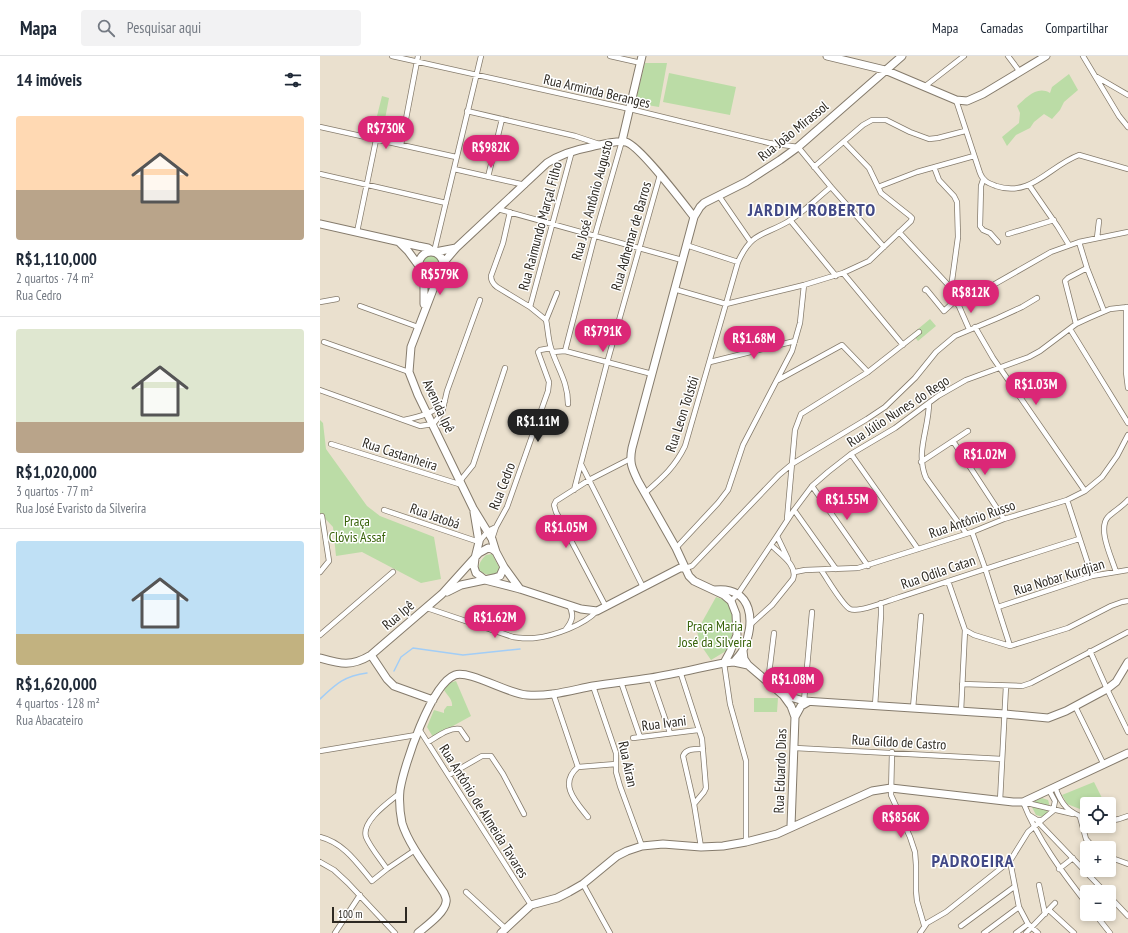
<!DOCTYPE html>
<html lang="pt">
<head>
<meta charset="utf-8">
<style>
	body { margin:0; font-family:"PT Sans Narrow",sans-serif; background:#f2f2f3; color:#1f2937; height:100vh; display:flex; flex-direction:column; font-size:15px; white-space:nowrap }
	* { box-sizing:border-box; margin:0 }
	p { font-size:13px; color:#747a83 }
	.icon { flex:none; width:22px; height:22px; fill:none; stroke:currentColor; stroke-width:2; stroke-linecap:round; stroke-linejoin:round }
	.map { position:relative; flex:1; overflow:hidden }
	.details { display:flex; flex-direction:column; background:#fff; width:320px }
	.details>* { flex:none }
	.controls { position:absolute; left:760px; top:741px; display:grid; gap:8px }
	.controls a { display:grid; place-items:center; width:36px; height:36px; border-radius:4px; background:#fff; box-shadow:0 2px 6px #0003; font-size:20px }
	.scale { position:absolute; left:12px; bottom:10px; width:75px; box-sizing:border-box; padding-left:4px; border:2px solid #2d2922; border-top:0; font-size:11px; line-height:14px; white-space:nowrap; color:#2d2922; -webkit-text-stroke:3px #fff; paint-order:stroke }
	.price { position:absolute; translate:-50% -34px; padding:0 9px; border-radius:14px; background:#db2777; color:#fff; font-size:13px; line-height:26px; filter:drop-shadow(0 1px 2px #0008) }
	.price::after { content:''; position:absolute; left:50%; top:24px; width:12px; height:9px; margin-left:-6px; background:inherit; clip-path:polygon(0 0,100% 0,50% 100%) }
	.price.on { background:#222; color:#fff }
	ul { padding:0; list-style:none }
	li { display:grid; align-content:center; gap:8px; height:212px; padding:0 16px }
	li+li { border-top:1px solid #e0e1e3 }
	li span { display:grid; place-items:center; height:124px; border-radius:4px; color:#555 }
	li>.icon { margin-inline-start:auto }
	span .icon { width:72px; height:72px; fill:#fffc; stroke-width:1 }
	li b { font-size:17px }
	h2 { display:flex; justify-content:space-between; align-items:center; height:48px; padding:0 16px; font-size:17px }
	header { display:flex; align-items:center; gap:24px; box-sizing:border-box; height:56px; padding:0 20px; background:#fff; border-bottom:1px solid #e0e1e3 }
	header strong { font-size:19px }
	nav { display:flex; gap:22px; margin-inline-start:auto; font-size:14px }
	.search { width:280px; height:36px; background:#f2f2f3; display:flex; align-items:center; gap:10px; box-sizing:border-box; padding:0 14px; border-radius:4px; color:#747a83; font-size:15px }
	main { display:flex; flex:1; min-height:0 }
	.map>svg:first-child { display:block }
	.green { fill:#bbdca6 }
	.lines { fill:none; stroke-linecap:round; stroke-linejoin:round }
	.stream { stroke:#a2cdf6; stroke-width:1.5 }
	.street-casing { stroke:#857b6c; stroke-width:6 }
	.secondary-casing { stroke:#857b6c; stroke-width:9 }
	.street { stroke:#fff; stroke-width:4.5 }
	.secondary { stroke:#fff; stroke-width:7 }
	.labels { text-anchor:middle; stroke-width:3; stroke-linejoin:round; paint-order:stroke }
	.street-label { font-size:14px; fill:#2d2922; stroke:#fff }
	.park-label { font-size:14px; fill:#386209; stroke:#fff }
	.district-label { font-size:18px; font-weight:bold; letter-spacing:1px; fill:#424986; stroke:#fff }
</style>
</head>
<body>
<header>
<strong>Mapa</strong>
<div class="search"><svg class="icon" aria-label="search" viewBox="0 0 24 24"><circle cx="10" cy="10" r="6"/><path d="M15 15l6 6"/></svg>Pesquisar aqui</div>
<nav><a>Mapa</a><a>Camadas</a><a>Compartilhar</a></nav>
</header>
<main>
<section class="details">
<h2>14 imóveis<svg class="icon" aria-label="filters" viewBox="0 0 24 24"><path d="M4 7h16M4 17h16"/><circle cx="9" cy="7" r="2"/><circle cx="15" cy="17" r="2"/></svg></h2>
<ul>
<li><span style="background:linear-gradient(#ffd9b3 60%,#b9a48a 0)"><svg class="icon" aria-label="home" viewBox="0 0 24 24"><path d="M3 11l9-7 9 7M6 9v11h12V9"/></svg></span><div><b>R$1,110,000</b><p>2 quartos · 74 m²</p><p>Rua Cedro</p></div></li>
<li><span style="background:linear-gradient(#dfe7d0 75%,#b9a48a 0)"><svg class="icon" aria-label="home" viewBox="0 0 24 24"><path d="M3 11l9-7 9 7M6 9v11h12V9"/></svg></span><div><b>R$1,020,000</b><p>3 quartos · 77 m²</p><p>Rua José Evaristo da Silverira</p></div></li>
<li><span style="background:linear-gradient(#bfe0f5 75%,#c2b280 0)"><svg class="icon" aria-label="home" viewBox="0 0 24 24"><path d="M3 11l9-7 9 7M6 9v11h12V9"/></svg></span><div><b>R$1,620,000</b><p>4 quartos · 128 m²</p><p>Rua Abacateiro</p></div></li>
</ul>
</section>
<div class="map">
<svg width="808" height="877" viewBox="0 0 808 877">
	<rect width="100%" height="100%" fill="#eae0ce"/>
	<path class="green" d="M325,7h22l-8,44 -24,-4z
		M349,17l67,14 -6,28 -67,-13z
		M749,18l9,16 -14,12 -4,8 -8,9 -8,-5 -10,8 -4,6 -14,7 -9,11 -5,-9 17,-14 1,-10 -3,-7c9,-8 20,-21 33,-13l2,-6z
		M62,40l7,2 -7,37 -7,-1 3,-13 -2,-1z
		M101 209a10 10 0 1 1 20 0a10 10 0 1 1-20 0Z
		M610,263l6,7 -18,15 -6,-7z
		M0,364l3,3 3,26 41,57 13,10 54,21 7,42 -20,4 -59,-31 -26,4 -3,-29 -13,-14z
		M172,498l8,15c-4,9 -13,7 -20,2 -3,-6 2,-12 6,-16z
		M396,541l9,3 6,8 3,22 -8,21 -15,9 -11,-16 -3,-13z
		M136,625l15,35 -38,21 -6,-10 7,-17 10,3v-3l3,-4h5c1,-6 -5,-11 -8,-16l5,-7z
		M434,642h24l-1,14h-23z
		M774,726l8,16 -10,6 -3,-2 -9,7 -13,-5 -5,-9z
		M722,742l6,2c3,8 1,11 -5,17l-7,-2 -4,-8 3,-6z"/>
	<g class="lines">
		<path class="stream" d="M74,615l7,-14 12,-9 50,7 57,-6
			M0,643c16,-15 24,-23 47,-26"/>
		<g class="street-casing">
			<path id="street" d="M72,0l238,53 139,34 29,4 33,40 53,60
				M290,0l31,7
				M688,0l12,16
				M763,0l36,60 9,11
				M777,21l31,18
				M604,31l40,-31
				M636,44l24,73c3,8 8,10 16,13 35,12 53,-20 83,-31l49,14
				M147,55l108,25 24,8
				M0,71l136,30
				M81,89l17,-89
				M494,111l49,-42 9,-5h14l24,12 19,7 9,-1 27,-7
				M614,111l5,13 15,16 3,6 1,35 -7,51 18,41
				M134,113l71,16
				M0,118l126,29
				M168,121l14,-58
				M663,124l-2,6 -1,40 3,4 7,3 8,9
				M709,129l29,42 11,18
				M558,131l39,-15 57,-16
				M399,140l31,45
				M178,153l184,51
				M190,156l-7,31 -12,33c0,5 2,8 6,11l33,20 16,13c2,9 2,19 5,28 6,20 17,33 17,56
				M470,164l46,56
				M37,176l19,-92
				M579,176l52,56
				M688,178l46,-14
				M777,182l2,-17
				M759,186l8,26 17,43
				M366,189l52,17
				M114,196l47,-196
				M523,217l60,72
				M354,233l52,15 78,-19 39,-12 26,-12 42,-40 1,-3 -2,-2 -29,-23 -12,-25 -25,-26
				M605,234l1,-1 18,22 12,-11
				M0,246l17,-3
				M638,249l93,-53 28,-10 49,-10
				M40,250l58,21
				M210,251l42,-156
				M806,251v65l2,16
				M226,264l11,-27
				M756,268l-11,-43 3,-3 19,-10
				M655,271l18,31 92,133
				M750,273l58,94
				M4,286l85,30
				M245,295l30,-116 27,-94
				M233,296l12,-1 87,23
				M390,306l85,-21
				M458,324l64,-35 26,27
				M0,334l100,36 13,-2 9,-11 5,-22 33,-91
				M609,347c0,26 -14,49 -3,75l40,55
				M84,364c15,-3 31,-7 41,-19
				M633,385l51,78
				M11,388l131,41
				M531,398l67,95
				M601,406l47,-31
				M261,408l62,123
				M140,425l13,-16 32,-97
				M492,430l56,80
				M254,434l33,-127 53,-188
				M325,437c17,-15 30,-26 40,-47l53,-184c14,-31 26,-26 51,-41 15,-9 28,-23 42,-34
				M747,444l25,76
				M64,454l95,32 9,-11 8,-4
				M474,454l42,59
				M467,463l8,-89 6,-16 67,-42 51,-40
				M652,476l13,36 25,78
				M457,480l11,23
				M172,483l4,-12 11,-20 41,-116 1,-9 -11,-30 2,-2 11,-2
				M356,492l42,-45 10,-13 15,-45 49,-94 8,-28 4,-38
				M365,512l7,-2 87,-91 13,-11 75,-45 18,-12 30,-29 21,-26 19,-16 43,-18 24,-11 15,-9
				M501,514c6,8 21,35 29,39 9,4 37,-8 47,-11 61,-20 121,-40 182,-59
				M0,516l9,-11 -7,-45
				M475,516l10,-2 53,-2 114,-36 32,-13 63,-19 18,-9 17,-14 15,-21 11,-21
				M796,516c-4,-14 -19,-43 -8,-55 6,-6 14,-10 20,-17
				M628,525l17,49 -4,81
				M411,545l7,-7 39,-58 17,-26 18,-24 16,-14 23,-18 44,-26 43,-32 28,-16 63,-23 11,-6 36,-27 13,-6 21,-9 18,-2
				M286,551l-50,-95 -2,-7 2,-4 33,-21 41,-21
				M678,551l94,-31 36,-6
				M107,552l86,29c8,1 15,2 22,1 19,-2 49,-13 62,-27
				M431,568l21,-19 21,-26c5,-14 -13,-25 -22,-34
				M246,573c7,-9 8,-14 3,-24
				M645,574l9,5 36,11 58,-18 43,-22 11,-4 6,-1
				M0,579l73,-63
				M770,595l17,38 21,43
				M404,607l6,41 16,57v81
				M360,615l22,68 4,49 -2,4 -10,12
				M331,622l19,55
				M301,626l19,55
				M448,626l6,-49
				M642,628l60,2 9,-3 97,-51
				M273,630l23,67v19l4,14 22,60
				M233,637l25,74
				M484,645l8,-89
				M555,650l6,-91v-12
				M755,650l29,59
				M593,652l8,-92
				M99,673l112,176
				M313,682l65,-8
				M108,686c9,-5 21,-15 32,-13l7,10
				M475,692l207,11
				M0,695l96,-16
				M572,696l-1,43 19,42 5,15 1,13v26l1,10 7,24
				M129,719l33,-19h9l12,18 21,40
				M735,731c7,19 13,25 32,32
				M680,745l6,-115
				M703,746c15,38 39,70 64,102
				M703,746l50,12
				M709,759l8,5h5l11,-9 2,-10 -6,-11
				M268,761c-12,-15 -30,-33 -10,-50l38,-3
				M760,761l6,22 8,9
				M789,765l10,-2 9,-3
				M719,767l66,69
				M0,781c24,6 37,26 52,44l15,-12 28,-19
				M381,791l-7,-43 -11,-48c3,-8 13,-7 20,-7
				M789,801l19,7
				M690,805l9,46 9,17 10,9
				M0,806l14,8 14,13 47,50
				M67,813c-6,-9 -17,-22 -21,-32 -5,-16 23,-35 34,-44
				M739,813l14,-11
				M263,828l27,49
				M719,829l6,29
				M146,836l40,37
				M789,840l19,20
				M729,854l25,23
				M775,858l15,19
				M641,870l53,-39
				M15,877l25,-38
				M600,877l7,-10 19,-11 64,-51 18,-29 14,-12
				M664,877l35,-26
				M696,877l12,-9
				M706,877l29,-30"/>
		</g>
		<g class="secondary-casing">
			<path id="secondary" d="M507,0l58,14 71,30 11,1 16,-7 63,-38
				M302,85l20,-85
				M0,168l98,22 10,2 6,4
				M79,186l9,9 11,15
				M99 208a12 12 0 1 1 24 0a12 12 0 1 1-24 0Z
				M115,196l21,-4
				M124,206l12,-14 91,-85c14,-9 27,-13 43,-16 9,-2 27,-7 36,-5 14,4 57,61 68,75
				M101,215l3,13v20
				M119,218l-28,73 -2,25 9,23 55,113 19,31 4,13 8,15 16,22
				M154,456l5,30 -4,16 -1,9 2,6 4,3 5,4 35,9 61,20 16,2 83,-43h5
				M395,534c38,-4 41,33 28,60 -2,4 -6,8 -9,12
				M127,536l14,-7 33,-7 6,-2 4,-9
				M423,595l1,8 4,6 35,30 21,6 201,13 43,4 18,-7 41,-22 9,-7 12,-20
				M51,599l16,24 7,7 39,14
				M0,602c21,6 31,9 51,-3l71,-61 37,-41 9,-5 4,1 4,3
				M404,607l6,-11 7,-17 -1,-21 -5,-13 -7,-6 -30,-14 -5,-5 -13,-28 -38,-67c-6,-13 -9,-18 -6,-33l62,-231 6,-10 4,-4 42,-21 34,-22 18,-13 104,-91
				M463,639l8,11 4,11 -4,109
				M475,661l6,-11 7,-4
				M98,877c8,-7 27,-20 28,-31 1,-3 -1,-6 -2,-9 -13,-20 -35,-47 -42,-70 -2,-10 -3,-23 -2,-33 4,-25 31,-106 55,-115 15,-5 53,19 72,20 22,2 45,-5 66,-9 19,-3 38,-5 57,-8 24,-4 49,-10 74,-15l10,-1 14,3
				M181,877l30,-28 26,-7 12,-6 14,-8 34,-28 10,-5 15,-5 21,-2 38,3 22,-1 23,-4 31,-8 95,-43 19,-3 122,14h10l105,-49"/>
		</g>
		<use href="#street" class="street"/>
		<use href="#secondary" class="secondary"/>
	</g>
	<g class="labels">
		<g class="street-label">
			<text transform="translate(277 35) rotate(13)" y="5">Rua Arminda Beranges</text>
			<text transform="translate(473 75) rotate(-39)" y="5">Rua João Mirassol</text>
			<text transform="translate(272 144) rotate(-75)" y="5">Rua José Antônio Augusto</text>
			<text transform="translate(220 170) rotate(-75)" y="5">Rua Raimundo Marçal Filho</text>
			<text transform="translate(311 180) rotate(-74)" y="5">Rua Adhemar de Barros</text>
			<text transform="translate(119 350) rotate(65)" y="5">Avenida Ipê</text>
			<text transform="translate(578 355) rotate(-33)" y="5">Rua Júlio Nunes do Rego</text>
			<text transform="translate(362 358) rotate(-72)" y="5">Rua Leon Tolstói</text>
			<text transform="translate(80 398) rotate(18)" y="5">Rua Castanheira</text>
			<text transform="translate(182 430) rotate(-69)" y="5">Rua Cedro</text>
			<text transform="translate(115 460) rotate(19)" y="5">Rua Jatobá</text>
			<text transform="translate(652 463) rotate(-19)" y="5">Rua Antônio Russo</text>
			<text transform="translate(618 516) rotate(-19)" y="5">Rua Odila Catan</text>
			<text transform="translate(739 521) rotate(-17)" y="5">Rua Nobar Kurdjian</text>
			<text transform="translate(78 559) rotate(-40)" y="5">Rua Ipê</text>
			<text transform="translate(344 667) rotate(-7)" y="5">Rua Ivani</text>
			<text transform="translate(579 686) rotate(3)" y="5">Rua Gildo de Castro</text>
			<text transform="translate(308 708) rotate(78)" y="5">Rua Airan</text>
			<text transform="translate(460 715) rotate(-88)" y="5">Rua Eduardo Dias</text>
			<text transform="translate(164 755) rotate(58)" y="5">Rua Antônio de Almeida Tavares</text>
		</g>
		<g class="park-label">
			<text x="37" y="470">Praça<tspan x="37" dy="16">Clóvis Assaf</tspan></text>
			<text x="395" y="575">Praça Maria<tspan x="395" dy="16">José da Silveira</tspan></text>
		</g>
		<g class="district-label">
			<text x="492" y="160">JARDIM ROBERTO</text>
			<text x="653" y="811">PADROEIRA</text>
		</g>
	</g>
</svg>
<div class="controls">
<a><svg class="icon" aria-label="locate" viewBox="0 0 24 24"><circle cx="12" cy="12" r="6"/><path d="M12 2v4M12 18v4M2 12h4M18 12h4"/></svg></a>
<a>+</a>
<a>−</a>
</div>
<div class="scale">100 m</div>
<b class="price" style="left:66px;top:94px">R$730K</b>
<b class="price" style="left:171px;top:113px">R$982K</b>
<b class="price" style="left:120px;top:240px">R$579K</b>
<b class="price" style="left:651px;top:258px">R$812K</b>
<b class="price" style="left:283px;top:297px">R$791K</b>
<b class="price" style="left:434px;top:304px">R$1.68M</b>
<b class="price" style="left:716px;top:350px">R$1.03M</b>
<b class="price on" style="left:218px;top:387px">R$1.11M</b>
<b class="price" style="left:665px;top:420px">R$1.02M</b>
<b class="price" style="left:527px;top:465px">R$1.55M</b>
<b class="price" style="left:246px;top:493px">R$1.05M</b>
<b class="price" style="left:175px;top:583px">R$1.62M</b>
<b class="price" style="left:473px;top:645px">R$1.08M</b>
<b class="price" style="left:581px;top:783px">R$856K</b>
</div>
</main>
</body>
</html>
